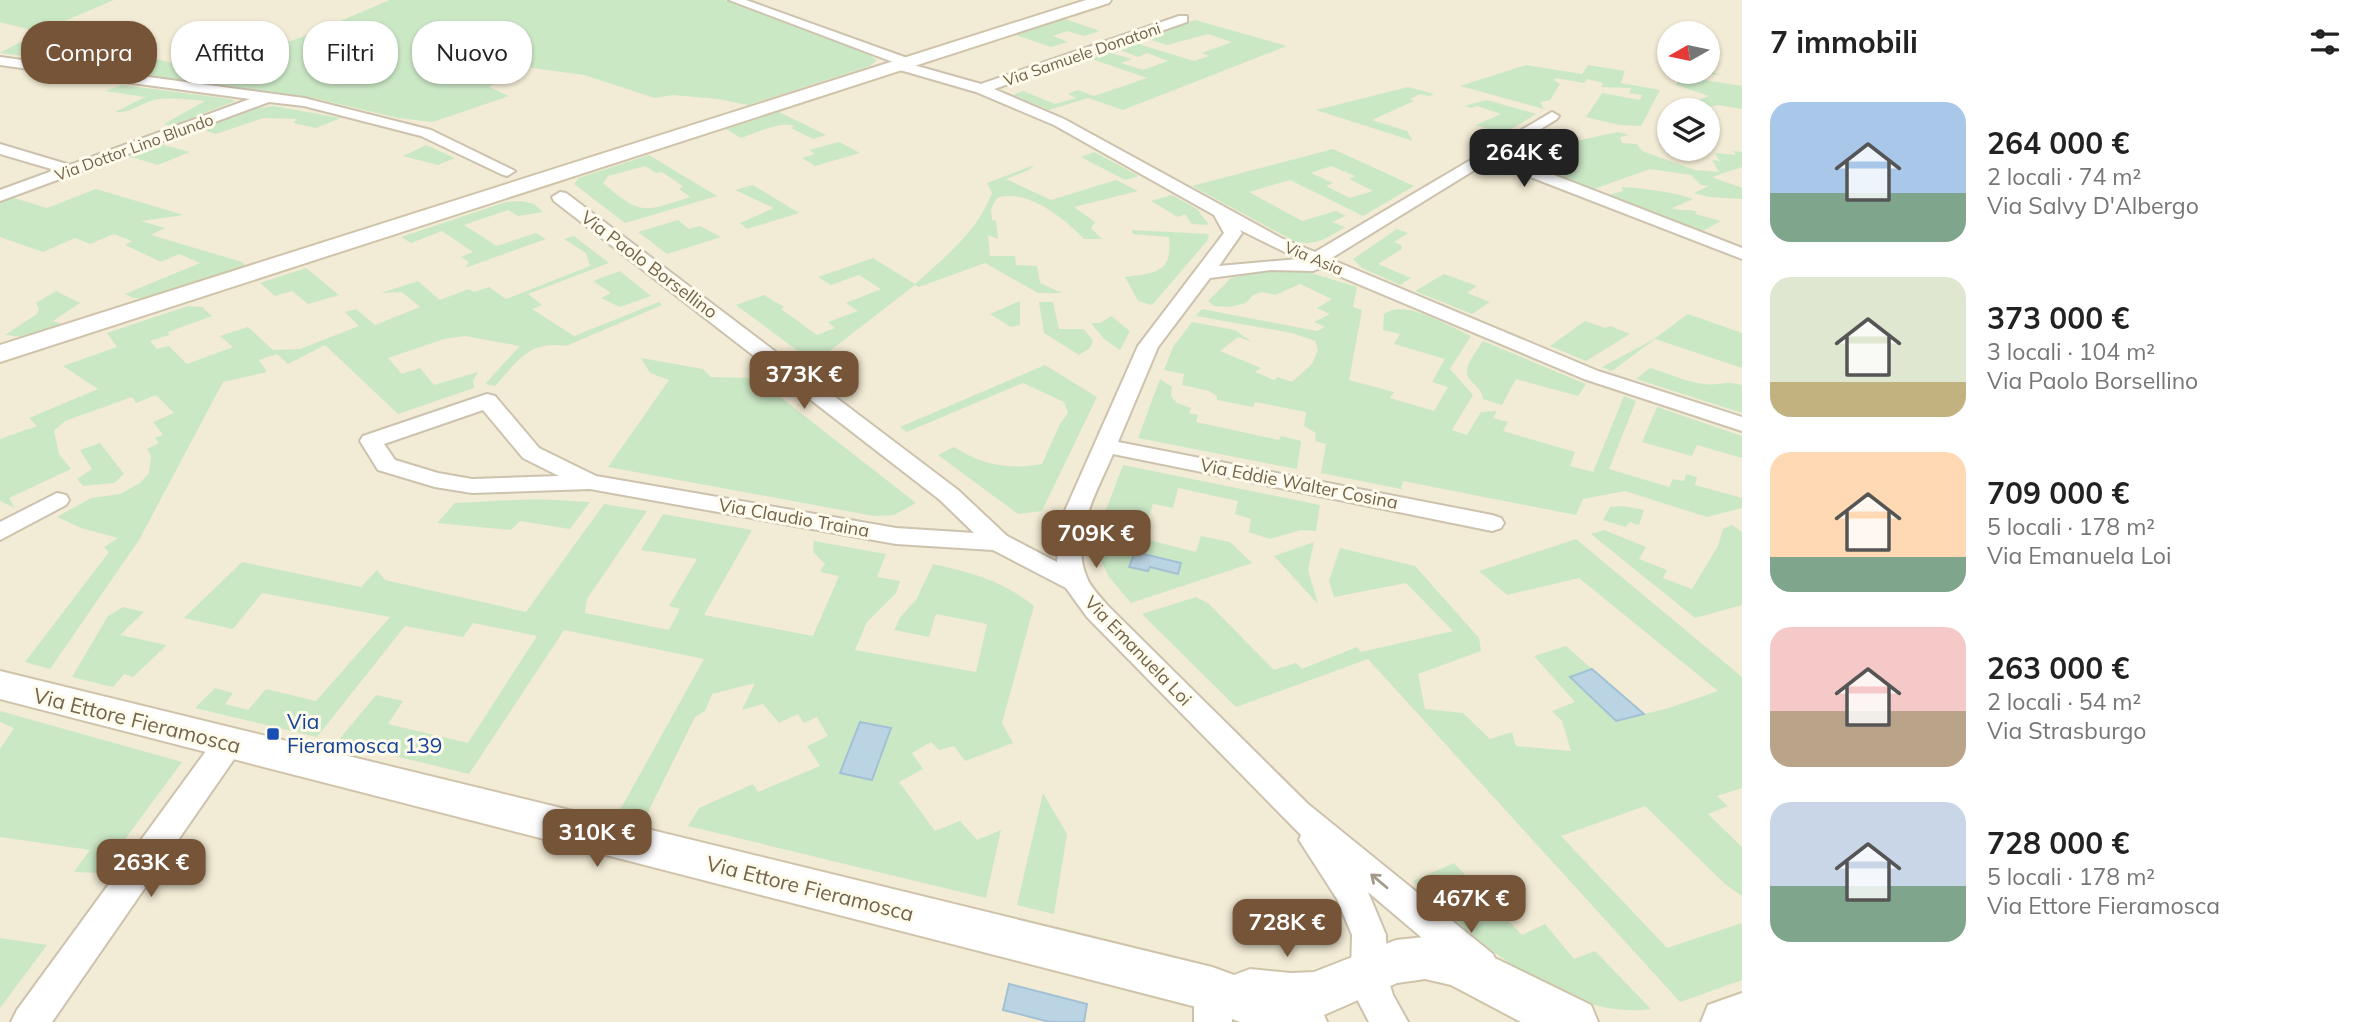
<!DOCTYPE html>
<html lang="it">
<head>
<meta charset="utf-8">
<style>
	body { margin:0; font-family:Mulish,sans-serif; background:#f6f6f6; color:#222; height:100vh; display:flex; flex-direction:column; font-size:26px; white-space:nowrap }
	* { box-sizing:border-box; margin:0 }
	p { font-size:23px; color:#767676 }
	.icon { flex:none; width:38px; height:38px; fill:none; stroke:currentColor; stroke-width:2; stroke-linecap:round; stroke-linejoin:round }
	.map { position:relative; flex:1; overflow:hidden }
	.panel { display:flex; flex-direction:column; background:#fff; width:630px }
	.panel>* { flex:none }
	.guide { position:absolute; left:21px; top:21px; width:665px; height:63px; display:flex; gap:14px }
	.needle { width:46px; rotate:261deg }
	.fabs { position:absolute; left:1657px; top:21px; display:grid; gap:14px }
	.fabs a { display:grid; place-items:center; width:63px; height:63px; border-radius:50%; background:#fff; box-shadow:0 2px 5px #0004; font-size:35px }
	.price { position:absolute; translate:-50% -60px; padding:0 16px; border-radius:14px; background:#765438; color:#fff; font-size:23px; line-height:46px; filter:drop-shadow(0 2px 4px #0008) }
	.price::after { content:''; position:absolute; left:50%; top:42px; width:21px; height:16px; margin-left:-10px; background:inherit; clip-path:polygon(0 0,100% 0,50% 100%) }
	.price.on { background:#222; color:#fff }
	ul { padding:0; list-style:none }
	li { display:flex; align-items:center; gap:21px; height:175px; padding:0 28px }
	li span { display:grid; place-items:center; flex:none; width:196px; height:140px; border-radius:21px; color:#555 }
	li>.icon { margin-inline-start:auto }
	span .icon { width:84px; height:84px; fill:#fffc; stroke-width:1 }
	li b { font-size:30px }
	h2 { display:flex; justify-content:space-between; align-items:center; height:84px; padding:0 28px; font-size:30px }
	.tag { padding:0 24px; border-radius:28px; background:#fff; box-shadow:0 2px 5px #0004; font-size:24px; line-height:63px }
	.tag.on { background:#765438; color:#fff }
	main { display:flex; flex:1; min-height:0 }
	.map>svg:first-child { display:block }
	.residential { fill:#f2ebd5; fill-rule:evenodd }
	.green { fill:#cbe8c5; fill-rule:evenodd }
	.water { fill:#bbd4e3; stroke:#a2c1d4; stroke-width:2 }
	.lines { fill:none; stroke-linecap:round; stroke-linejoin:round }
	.street-casing { stroke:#ccc2ad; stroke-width:4 }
	.secondary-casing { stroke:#cfc3aa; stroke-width:4 }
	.street { fill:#fff; fill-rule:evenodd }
	.secondary { fill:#fff; fill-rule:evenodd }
	.oneway { stroke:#a49a8b }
	.transit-dot { fill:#1a4fb4; stroke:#fefbec; stroke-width:2.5 }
	.labels { text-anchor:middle; stroke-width:6; stroke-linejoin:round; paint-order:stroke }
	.far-street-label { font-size:16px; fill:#73634c; stroke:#fefbec }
	.street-label { font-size:18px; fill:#73634c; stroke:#fefbec }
	.near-street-label { font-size:21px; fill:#73634c; stroke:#fefbec }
	.near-transit-label { font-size:21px; fill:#164399; stroke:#fefbec; text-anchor:start }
</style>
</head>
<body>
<main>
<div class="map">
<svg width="1742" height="1022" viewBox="0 0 1742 1022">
	<rect width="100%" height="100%" fill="#fbf8e6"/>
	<path class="residential" d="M0,0h1742v1022h-1742zM1670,33h38v39h-38zM1670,110h38v39h-38z"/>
	<path class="green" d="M0,0h114l-73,31 164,40 97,-34 88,-37h335l143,54 9,6 -7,6 -122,39 -30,-6 -45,-4 -18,3 -71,-23 -66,-9 -29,21 20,9 -76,26 -35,-4 -84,-20 -252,-30 -13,-3 7,-4 -5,-2 5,-3 -15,2 -41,-5 39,-21 -39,-10z
		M1065,19l35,12 -16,5 -17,-5 -14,5 15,6 -17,5 -35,-12z
		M1195,20l92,26 -164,64 -35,-12 -39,12 -36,-15 10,-4 32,13 21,-6 -8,-4 10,-4 16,6 53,-18 -61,-21 18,-6 28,8 -11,4 22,7 25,-9 -21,-8 -9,4 -23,-9 17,-6 62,19 15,-5 -7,-3 30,-11 -24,-8 -41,11 -22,-7z
		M1526,65l56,9 6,-9 37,6 -4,12 39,7 -19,36 -22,-1 -33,-8 16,-24 38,7 2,-5 -13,-2 2,-5 -30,-1 2,-4 -15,-4 -4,4 -28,-5 -2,2 6,4 -10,16 -10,2 4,7 -84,-23z
		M1708,71l14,4 -15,-1 -9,5 44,7v23l-24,-4 -16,3 -14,-4 21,-8 -33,-11 6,-13z
		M122,85l108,14 5,2 -64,25 -7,-2 41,-23c-16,-2 -30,-3 -46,-2 -16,2 -28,15 -44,13l30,-15 -40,-6z
		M1408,87l26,7 -5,2 -9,-2 -10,5 4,2 -42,19 35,11 6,10 -97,-31z
		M1487,100l49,14 -33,20 -27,-9 25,-11 -24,-8 -6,2 -7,-2z
		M274,106l67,12 -25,10 -23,-5 4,-4 -34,-1 -47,16 -16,-5 53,-20z
		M779,112l47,23 -13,4 -22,-11 3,-2c-13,-6 -46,10 -53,12l-15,-9z
		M1618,132l11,3 -9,2 2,6 15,1 5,7 53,19 24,2 -7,-12 8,1 -5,-8 21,2 -3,-4 9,1v15l-30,10 30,11v11l-33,-2 -15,-4 15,-7 -8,-1 -10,-10 -41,-6 -56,20 -78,-31 -1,-4z
		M839,142l21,11 -45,13 -13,-8 13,-4 -6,-4z
		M160,144l30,8 -32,13 -30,-9z
		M426,145l29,13 -17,7 -35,-9z
		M1333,149l81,37 -51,30 -73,-36 -41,12 53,29 34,-10 10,5 -14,6 13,5c-18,11 -30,20 -51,14l-102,-55zM1331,166l24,10 -6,3 24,12 -23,7 -24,-12 7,-3 -22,-10z
		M1094,152l45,24 -14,4 -44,-23z
		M649,155l68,41 -92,27 -51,-39 5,-6zM645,166l11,7 6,-1 21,14 -4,3 11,8c-46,15 -49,19 -87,-14l5,-7z
		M1034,165l-5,5 -23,9 45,21 65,-20 22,11 -64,16 21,15 -4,6 11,11h-18c-20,-21 -57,-51 -87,-41l-6,11 1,11 4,1 2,18 -10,-4 2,21h25l1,9 21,1 3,17 22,10h-24l-53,-30 -66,24 -4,-2 -101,78 -78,-58 28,-10 20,12 -3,2 36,26 18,-7 -7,-6 30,-11 -12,-8 35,-14 -22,-14 -28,10 -13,-8 55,-19 42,26c29,-26 63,-53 77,-91l-5,-10z
		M753,185l46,28 -52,16 -7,-6 34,-15 -39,-18z
		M1622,187c20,1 52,5 71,12l-21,9c9,4 16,0 25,4l-2,2 26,7 -18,10 -94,-36 14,-4z
		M96,189l88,26 -43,6 24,7 -14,7 91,27 3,4 -99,32h-13l-8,-4 75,-31 -21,-9 -18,8 -36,-17 7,-4 -18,-7 -24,10 -15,-6 -32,14 -43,-15v-37l11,-3 36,11z
		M1172,195l25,14 12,16 -17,-1 -7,-10 -7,3 -27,-16z
		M521,201l13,3 9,8 -25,4 -10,-6 -44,15 33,21 39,-13 10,6 -81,29 4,-6 -8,-5 12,-5 -31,-21 -31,12 -10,-6 105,-35z
		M678,220l11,9 11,-3 21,11 -54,17 -29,-22z
		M1397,229l11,4 -14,9 7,3 1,4 -24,15 33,14 -11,7 -38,-17 -9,-9z
		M1132,230l77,4 -2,7 -55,64 -14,-4 -13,-24c32,-4 48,-5 44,-40l-36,-3z
		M574,236l35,27 -81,31 14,11 -10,4 42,27 85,-34 3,3 -96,41c-37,-6 -48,15 -71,40l-10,-2 35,-38 -55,-10 -21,3 -56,19 14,16 18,-6 14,17 44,-13 -5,9 1,7 -76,26 -73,-69 -37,19 -11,-10 -18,6 8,12 -44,10 -84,158 -89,129 -25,-7 84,-110 -5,-5 14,-9 -37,-10 -24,-11 34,-19 29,-4 20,-11 9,-10 2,-18 -4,-6 12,-6 -4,-5 8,-3 -10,-13 21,-9 -18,-18 -20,8 -4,-6 -67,24 -11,10 5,23 12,15 -62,29 6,10 -15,-7v-62l37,-13 -8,-8 69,-29 -35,-23 54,-19 -10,-14 81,-27 14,1 10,9 -44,16 1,3 -19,6 7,8 12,-3 18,18 46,-17 -13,-11 28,-9 25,23 27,-1 59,-23 -14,-14 11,-3 19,16 45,-18 -18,-15 -21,1 37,-12 22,19 29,-11 5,3 15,-5 17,12 84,-33 -4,-13 -22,-14z
		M306,268l33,27 -31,9 -16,-13 -17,5 -15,-13z
		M620,271l31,25 -31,11 -19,-9 10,-5 -18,-12z
		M1266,271l42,1 49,15 -4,20 9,3 -13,70 45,12 -4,6 44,13 14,-24 -16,-5 13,-23 -51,-15 6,-10 -17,-4 1,-16c20,-16 65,12 87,22l-21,33 23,26 -21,35 15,5 14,-23 16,-1 -4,7 15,4 -5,9 72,21 -5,14 23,6 31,-76 12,5 -27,68 60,18 4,-8 11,2 2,-7 11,3 -2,8 47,13v10l-35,9 -82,-26 -42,8 -7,16 -173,-34 -2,8 -80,-16 5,-29 -11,-3 1,-8 -12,-7 2,-14 -51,-10 -2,5 -36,-7v-4l-8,-5 -27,-6 2,-11 -20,-4 9,-23 19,-25 43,8 17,12 -14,-5 -18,14 41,17 -6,4 19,8 4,-3 14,5 20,-18 6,-14 -3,-9 -23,-8 -96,-17 6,-7 115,22 8,-4 -11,-5 16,-8 -13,-6 15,-9 -32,-15 -25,11 -13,-3 -9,3 -7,8 -16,4 -16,-1 -6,-5 23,-23z
		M1444,274l33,12 -10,7 23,9 -18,12 -57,-23z
		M56,291l24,12 -27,18 11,3 -41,13 -18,-2 32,-21 2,-5 -3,-6z
		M1020,301v24l-9,2 -21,-13z
		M1039,302h14l6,27h25l9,12 -3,7 -11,7 -35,-22z
		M1688,314l54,19v35l-87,-29 -43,32 -10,-4 52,-28z
		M1111,316l19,15 -10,19 -16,-11 -13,-16h9z
		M1585,321l20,7 5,-2 20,8 -44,27 -36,-15z
		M1483,341l93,39 10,4 -8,12 -62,-17 -14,26 -19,-6c0,-12 -17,-17 -16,-28 0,-9 11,-22 16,-30z
		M641,358l62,11 8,8 45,1 160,125 -22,12 -20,1 -266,-49 61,-87 -19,-7z
		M1045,365l52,32 -55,114 -24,3 -80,-59 16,-8c27,18 56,23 88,17l18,-40 8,-11 -4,-11 -41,-19 -116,49 -7,-5z
		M1650,368c18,5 36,14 54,16 16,2 19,-4 38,1v28l-106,-34z
		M1160,379l12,8 -1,9 6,7 14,5 -2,5 9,2 -2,7 83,18 2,-4 20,5 -4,28 -159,-31z
		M1657,407l85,29v22l-45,-13 -5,11 -50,-14z
		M100,443l24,31 -10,9 -31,3 -6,-7 15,-10 -12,-19z
		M1123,465l197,40 -4,26 -15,-1 -31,9 -21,-7 2,-13 -16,-5 3,-13 -60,-13 -5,20 -20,-4 -12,34 55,14 5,-16 29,6 22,21 -121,40 -22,-26 -16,-33z
		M536,499l54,3 -20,27 -50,-8 -9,9 -74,-7 18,-20z
		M604,504l43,7 -60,88 -2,14 84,17 11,-21 -11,-3 28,-47 -56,-9 22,-36 89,16 -48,85 109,21 26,-60 -19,-4 5,-8 -12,-12 1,-11 72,13 -9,23 23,4 -4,12 -29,29 -12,28 121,22 11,-48 -51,-10 -7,23 -35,-7 7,-14 15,-16 17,-36c40,9 68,16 101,42l-32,117 11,20 -48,18 -11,-15 -15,4 -8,-8 -19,11 11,16 -24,13 36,49 25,-10 17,19 24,-10 -15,68 -298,-72 11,-18 54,-24 5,8 62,-26 -13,-20 21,-10 -11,-19 -13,6 -6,-9 -19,9 -16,-19 -21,6 13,-27 -43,11 -7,17 -10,6 -49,99 -26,-6 84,-151 -140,-29 -95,144 -132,-32 39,-47 27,6 -15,23 80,19 69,-107 -64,-13 -10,14 -58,-11 -88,111 -122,-29 20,-20 18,5 -8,11 23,6 18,-21 50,12 74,-84 -128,-24 -29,36 -49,-11 58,-56 119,25 16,-17 8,10 141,32z
		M1623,506l21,4 -5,15 -9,-3 -5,5 -22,-7 7,-13z
		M1732,525l10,7v73l-47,13 -104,-84 13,-4 42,17 -7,12 28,11 -4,8 29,11 26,-43 5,-17z
		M1576,539l166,138v111l-25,8 11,10 -20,8 34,33v49l-17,-12 -80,-78 -84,30 106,112 75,-25v57l-62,22 -312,-343 -132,48 -94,-93 54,-17 12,6 66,67 22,-7 6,6 55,-22 4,5 92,-21 -47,-48 -72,14 -5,-16 11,-33 75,18 64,72 2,13 -63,23 7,35 38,4 27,26 22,-7 4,14 55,5 -9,-30 -10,-10 23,-9 -41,-46 32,-10 26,23 -21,8 45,44 53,-13 49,-17 -139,-113 -72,17 -28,-24z
		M1314,542l-6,28 10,34 -44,-48z
		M123,607l21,5 -24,23 47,10 -34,32 -9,-3 -11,13 -41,-10 36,-61z
		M0,711l182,51 -82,111 -26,-1 16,-22 -90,-13v-88l14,-21 -14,-6z
		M1043,793l24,41 -13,80 -37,-9z
		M1454,863l68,72 23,-11 29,35 21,-8 56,58c-87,13 -181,-73 -238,-128z
		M0,938l47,7 -47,63z"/>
	<path class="water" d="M1135,552l46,11 -3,11 -28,-7 -2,4 -19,-4z
		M1592,669l52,45 -28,7 -46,-44z
		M860,722l31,6 -19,52 -32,-7z
		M1009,984l78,20 -3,18h-34l-47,-12z"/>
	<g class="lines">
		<g class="street-casing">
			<path id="street" d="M729,0h17l164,59v5l71,20 198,-68h8v6l-193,67 70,30 217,119 34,14 237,-140 7,4 -2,3 -57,35 242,94v11l-253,-98 -159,98 268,112 144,46v14l-158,-52 -264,-111 -7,3 -42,-1 -61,8 -52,69 -40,95 374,73 9,3 3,5 -3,5 -9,3 -379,-77c-16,38 -44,83 -26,124 4,10 13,18 20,27l201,199 185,150 5,11 -5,11 -13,5 -13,-5 -99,-84 18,43 1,40 6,20 15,27h-39l-11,-21 -7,-26 1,-40 -15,-36 -38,-59 2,-5 -214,-218 -21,-29 -73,-38 -97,-6 -306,-55 -118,4 -37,-6 -57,-17 -18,-29 3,-5 124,-42 8,2 44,52 57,28 300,52 78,5 -34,-33 -386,-299 -2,-4 8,-5 6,1 392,297 49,46 50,26 3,-40 78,-176 86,-113 -10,-18 -160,-90 -78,-33 -83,-24v-6zM1240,230l59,29 -80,7 23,-33zM483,410l40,48 36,18 -87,3 -34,-6 -43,-13 -11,-16z
				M0,57l304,41 127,32 84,41 -8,5 -6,-2 -80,-38 -117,-30 -35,-4 -269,99v-11l55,-20 -55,-16v-10l70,21 180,-66 -250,-34z
				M57,493l9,2 3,5 -3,5 -66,35v-18z
				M228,733l11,3 4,8 -4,8 -187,270h-41l6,-12 200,-274z
				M1212,973l13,4 5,12 2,33h-38v-33l5,-12z"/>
		</g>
		<g class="secondary-casing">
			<path id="secondary" d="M1086,0h25l-2,3 -1109,359v-17z
				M0,671l1212,296 22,8 16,-6 41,4 23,-1 82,-32 29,-3 37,8 37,15 92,45 7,17h-77l-70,-37 -26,-6 -28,4 -73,32 3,7h-87l-28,-11 -1212,-312z
				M1742,993v29h-41l7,-17z"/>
		</g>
		<use href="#street" class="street"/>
		<use href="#secondary" class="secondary"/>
	</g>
	<defs><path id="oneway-shaft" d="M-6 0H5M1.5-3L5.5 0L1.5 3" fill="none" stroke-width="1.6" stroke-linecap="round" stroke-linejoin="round" transform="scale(1.75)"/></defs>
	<use class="oneway" href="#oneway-shaft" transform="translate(1379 881) rotate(-140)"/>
	<rect class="transit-dot" x="266" y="727" width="14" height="14" rx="3.5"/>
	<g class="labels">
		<g class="far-street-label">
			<text transform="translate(1082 54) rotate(-19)" y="6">Via Samuele Donatoni</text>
			<text transform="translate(134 147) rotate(-20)" y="6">Via Dottor Lino Blundo</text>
			<text transform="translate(1314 258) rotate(23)" y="6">Via Asia</text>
		</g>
		<g class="street-label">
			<text transform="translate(649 265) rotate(37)" y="6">Via Paolo Borsellino</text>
			<text transform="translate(1299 484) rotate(11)" y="6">Via Eddie Walter Cosina</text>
			<text transform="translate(794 518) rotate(10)" y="6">Via Claudio Traina</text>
			<text transform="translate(1138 651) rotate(46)" y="6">Via Emanuela Loi</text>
		</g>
		<g class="near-street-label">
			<text transform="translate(137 721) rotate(14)" y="7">Via Ettore Fieramosca</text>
			<text transform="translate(810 889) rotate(14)" y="7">Via Ettore Fieramosca</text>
		</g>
		<g class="near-transit-label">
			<text x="287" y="729">Via<tspan x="287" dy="24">Fieramosca 139</tspan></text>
		</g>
	</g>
</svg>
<div class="fabs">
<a><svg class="needle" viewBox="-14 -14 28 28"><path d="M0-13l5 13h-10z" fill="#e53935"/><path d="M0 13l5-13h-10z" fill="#767676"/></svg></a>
<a><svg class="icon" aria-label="layers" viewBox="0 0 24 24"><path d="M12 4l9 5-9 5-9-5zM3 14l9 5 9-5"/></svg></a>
</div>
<b class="price on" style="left:1524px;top:189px">264K €</b>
<b class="price" style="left:804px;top:411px">373K €</b>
<b class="price" style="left:1096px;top:570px">709K €</b>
<b class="price" style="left:597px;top:869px">310K €</b>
<b class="price" style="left:151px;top:899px">263K €</b>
<b class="price" style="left:1471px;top:935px">467K €</b>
<b class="price" style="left:1287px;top:959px">728K €</b>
<div class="guide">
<a class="tag on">Compra</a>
<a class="tag">Affitta</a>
<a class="tag">Filtri</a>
<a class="tag">Nuovo</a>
</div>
</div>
<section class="panel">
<h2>7 immobili<svg class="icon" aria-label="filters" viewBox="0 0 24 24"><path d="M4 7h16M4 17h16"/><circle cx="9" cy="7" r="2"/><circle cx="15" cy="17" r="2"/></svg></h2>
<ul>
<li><span style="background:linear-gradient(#a9c7e8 65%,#7fa58c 0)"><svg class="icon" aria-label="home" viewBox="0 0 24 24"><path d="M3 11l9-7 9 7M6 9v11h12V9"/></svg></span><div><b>264 000 €</b><p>2 locali · 74 m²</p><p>Via Salvy D'Albergo</p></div></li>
<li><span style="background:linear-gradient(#dfe7d0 75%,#c2b280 0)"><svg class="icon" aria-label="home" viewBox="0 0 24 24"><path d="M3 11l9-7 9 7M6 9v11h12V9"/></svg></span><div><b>373 000 €</b><p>3 locali · 104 m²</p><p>Via Paolo Borsellino</p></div></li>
<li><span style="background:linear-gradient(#ffd9b3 75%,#7fa58c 0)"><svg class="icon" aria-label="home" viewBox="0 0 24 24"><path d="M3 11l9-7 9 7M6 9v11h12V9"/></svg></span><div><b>709 000 €</b><p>5 locali · 178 m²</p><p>Via Emanuela Loi</p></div></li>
<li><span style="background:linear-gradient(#f6c9c9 60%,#b9a48a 0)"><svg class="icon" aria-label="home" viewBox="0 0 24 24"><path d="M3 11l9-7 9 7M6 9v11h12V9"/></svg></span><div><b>263 000 €</b><p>2 locali · 54 m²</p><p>Via Strasburgo</p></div></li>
<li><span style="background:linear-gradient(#c9d6e8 60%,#7fa58c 0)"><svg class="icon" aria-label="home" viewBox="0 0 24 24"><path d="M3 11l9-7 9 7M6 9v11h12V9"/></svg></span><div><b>728 000 €</b><p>5 locali · 178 m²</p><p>Via Ettore Fieramosca</p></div></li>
</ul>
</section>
</main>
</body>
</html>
